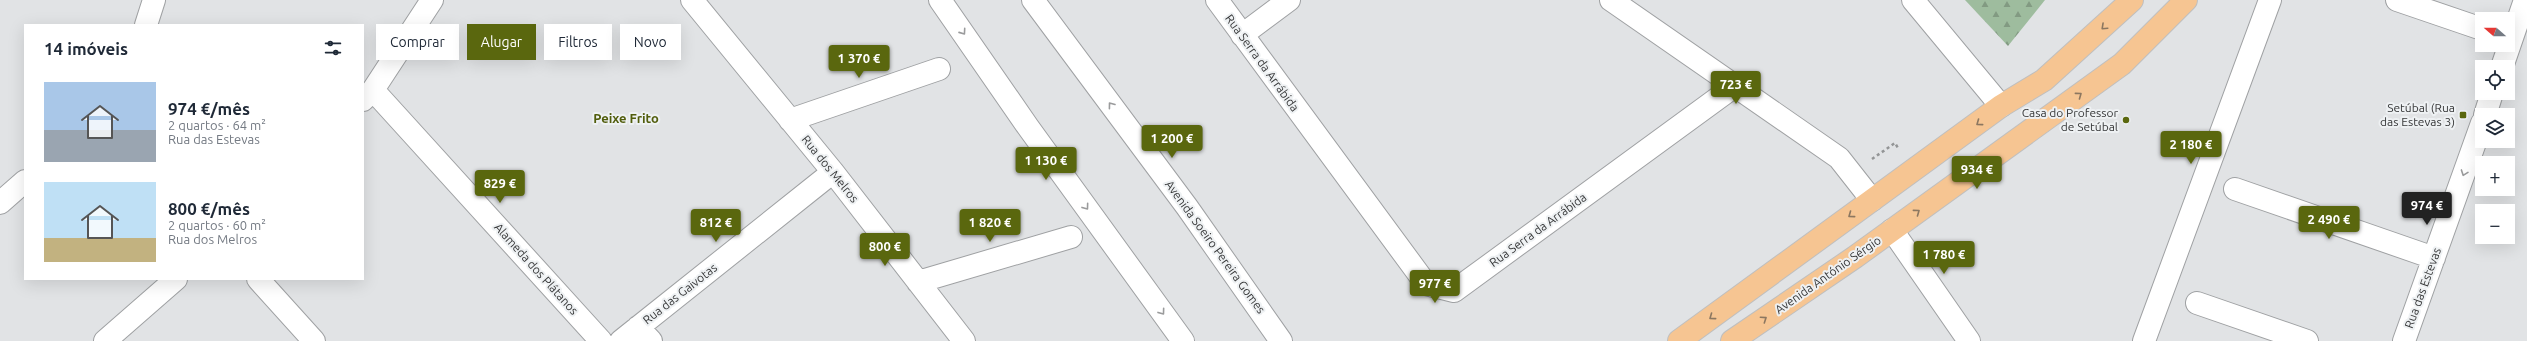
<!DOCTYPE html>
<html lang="pt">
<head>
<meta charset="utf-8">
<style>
	body { margin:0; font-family:Ubuntu,sans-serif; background:#f6f6f7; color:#1f2937; height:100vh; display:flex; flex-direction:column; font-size:15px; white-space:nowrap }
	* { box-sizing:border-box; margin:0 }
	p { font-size:13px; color:#747a83 }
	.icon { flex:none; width:22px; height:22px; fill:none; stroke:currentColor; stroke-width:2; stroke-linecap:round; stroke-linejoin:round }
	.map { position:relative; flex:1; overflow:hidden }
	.side { position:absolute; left:24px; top:24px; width:340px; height:256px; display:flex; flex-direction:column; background:#fff; border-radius:0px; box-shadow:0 4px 16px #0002 }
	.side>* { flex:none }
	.top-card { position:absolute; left:376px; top:24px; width:380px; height:36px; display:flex; gap:8px }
	.needle { width:26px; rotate:290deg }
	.buttons { position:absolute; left:2475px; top:12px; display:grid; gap:8px }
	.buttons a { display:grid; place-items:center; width:40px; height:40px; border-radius:0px; background:#fff; box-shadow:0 4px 16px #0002; font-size:20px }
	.price { position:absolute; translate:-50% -34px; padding:0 9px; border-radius:4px; background:#5a670e; color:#fff; font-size:13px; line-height:26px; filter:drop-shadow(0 1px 2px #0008) }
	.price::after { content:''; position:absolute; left:50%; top:24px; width:12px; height:9px; margin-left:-6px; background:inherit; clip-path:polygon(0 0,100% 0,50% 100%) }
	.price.current { background:#222; color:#fff }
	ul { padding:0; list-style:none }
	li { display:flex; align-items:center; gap:12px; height:100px; padding:0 20px }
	li span { display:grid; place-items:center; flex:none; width:112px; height:80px; border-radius:0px; color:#555 }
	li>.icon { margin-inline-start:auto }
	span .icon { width:48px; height:48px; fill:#fffc; stroke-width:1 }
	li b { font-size:17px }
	h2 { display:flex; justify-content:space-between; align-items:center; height:48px; padding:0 20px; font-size:17px }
	.chip { padding:0 14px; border-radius:0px; background:#fff; box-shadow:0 4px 16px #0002; font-size:14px; line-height:36px }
	.chip.current { background:#5a670e; color:#fff }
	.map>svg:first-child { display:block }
	.forest { fill:url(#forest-firs) }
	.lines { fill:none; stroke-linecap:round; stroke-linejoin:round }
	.minor-casing { stroke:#9fa1a3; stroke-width:24 }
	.major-casing { stroke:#bfbfbf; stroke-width:24 }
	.path { stroke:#939596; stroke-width:2.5; stroke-dasharray:3 3; stroke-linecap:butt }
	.minor { stroke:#fff; stroke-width:22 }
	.major { stroke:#f6c592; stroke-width:22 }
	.oneway { stroke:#8c7760 }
	.oneway2 { stroke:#9a9b9c }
	.poi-dot { fill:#5a670e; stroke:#eef1f3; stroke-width:1.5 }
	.labels { text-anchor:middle; stroke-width:4; stroke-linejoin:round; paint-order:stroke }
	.street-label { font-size:12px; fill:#363738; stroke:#eef1f3 }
	.poi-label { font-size:12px; fill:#363738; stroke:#eef1f3; text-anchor:end }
	.neighbourhood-label { font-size:13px; font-weight:bold; fill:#515d0c; stroke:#eef1f3 }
</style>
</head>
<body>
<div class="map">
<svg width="2527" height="341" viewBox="0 0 2527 341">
	<defs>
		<pattern id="forest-firs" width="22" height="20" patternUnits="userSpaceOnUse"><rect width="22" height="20" fill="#9ebc9e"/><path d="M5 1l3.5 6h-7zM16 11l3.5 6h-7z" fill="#829a82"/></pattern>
	</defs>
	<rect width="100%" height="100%" fill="#e1e3e5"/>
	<path class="forest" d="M1965,0h80l-37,46z"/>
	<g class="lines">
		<g class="minor-casing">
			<path id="minor" d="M692,0l141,172 131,169
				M940,0l88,127 155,214
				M1033,0l154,207 94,134
				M1217,0l209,284 28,7 282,-206
				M1611,0l228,158 33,42
				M1913,0l88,106
				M2397,0l85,29
				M146,25l8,-25
				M1242,35l47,-35
				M2502,67l23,-67
				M373,90l228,251
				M363,100l10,-10 59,-90
				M2485,115l7,-22
				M790,120l149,-51
				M2235,189l199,69
				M0,203l25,-22
				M1892,230l77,111
				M258,279l56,62
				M918,282l153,-45
				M2197,303l110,38
				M638,327l13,14
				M105,341l71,-62
				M621,341l212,-169
				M2144,341l126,-341
				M2404,341l78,-218"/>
		</g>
		<g class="major-casing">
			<path id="major" d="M1679,341l322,-235 43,-26 88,-80
				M1732,341l123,-84 267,-193 64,-64"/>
		</g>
		<path class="path" d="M1872,159l23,-16 3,5"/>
		<use href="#minor" class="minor"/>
		<use href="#major" class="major"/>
	</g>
	<defs><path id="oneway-chevron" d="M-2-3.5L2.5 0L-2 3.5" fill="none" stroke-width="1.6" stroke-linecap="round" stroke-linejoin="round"/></defs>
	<g class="oneway">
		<use href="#oneway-chevron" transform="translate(2104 27) rotate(137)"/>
		<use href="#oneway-chevron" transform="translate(2079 95) rotate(-36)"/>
		<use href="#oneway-chevron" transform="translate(1979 123) rotate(144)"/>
		<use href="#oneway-chevron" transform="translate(1917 212) rotate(-36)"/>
		<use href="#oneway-chevron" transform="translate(1851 215) rotate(144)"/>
		<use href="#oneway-chevron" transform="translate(1712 317) rotate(144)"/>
		<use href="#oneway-chevron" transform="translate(1764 319) rotate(-34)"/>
	</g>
	<g class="oneway2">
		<use href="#oneway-chevron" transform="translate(963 32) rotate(55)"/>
		<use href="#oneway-chevron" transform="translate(1111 105) rotate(-127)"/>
		<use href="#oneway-chevron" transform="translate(2464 173) rotate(110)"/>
		<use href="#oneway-chevron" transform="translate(1086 207) rotate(54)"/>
		<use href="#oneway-chevron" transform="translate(1162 312) rotate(54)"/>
	</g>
	<g class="poi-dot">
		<rect x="2459" y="111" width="8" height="8" rx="2"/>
		<circle cx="2126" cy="120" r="4"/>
	</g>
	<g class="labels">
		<g class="street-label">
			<text transform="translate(1262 63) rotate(54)" y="4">Rua Serra da Arrábida</text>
			<text transform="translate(830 169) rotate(51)" y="4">Rua dos Melros</text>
			<text transform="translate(1538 230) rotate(-36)" y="4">Rua Serra da Arrábida</text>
			<text transform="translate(1215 247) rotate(54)" y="4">Avenida Soeiro Pereira Gomes</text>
			<text transform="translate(536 269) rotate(48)" y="4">Alameda dos Plátanos</text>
			<text transform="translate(1828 275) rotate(-35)" y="4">Avenida António Sérgio</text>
			<text transform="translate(2423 288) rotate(-70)" y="4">Rua das Estevas</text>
			<text transform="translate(680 294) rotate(-38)" y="4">Rua das Gaivotas</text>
		</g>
		<g class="poi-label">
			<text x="2455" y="112">Setúbal (Rua<tspan x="2455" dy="14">das Estevas 3)</tspan></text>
			<text x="2118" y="117">Casa do Professor<tspan x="2118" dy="14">de Setúbal</tspan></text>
		</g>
		<g class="neighbourhood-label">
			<text x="626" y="123">Peixe Frito</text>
		</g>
	</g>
</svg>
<div class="buttons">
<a><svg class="needle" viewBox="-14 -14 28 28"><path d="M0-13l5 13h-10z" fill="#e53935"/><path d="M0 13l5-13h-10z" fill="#747a83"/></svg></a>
<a><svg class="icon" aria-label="locate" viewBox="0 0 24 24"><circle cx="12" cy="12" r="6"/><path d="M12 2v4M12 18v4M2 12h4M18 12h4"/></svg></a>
<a><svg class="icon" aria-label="layers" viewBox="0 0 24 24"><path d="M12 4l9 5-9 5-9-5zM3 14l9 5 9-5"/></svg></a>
<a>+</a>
<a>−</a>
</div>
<b class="price" style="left:859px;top:79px">1 370 €</b>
<b class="price" style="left:1736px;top:105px">723 €</b>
<b class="price" style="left:1172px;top:159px">1 200 €</b>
<b class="price" style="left:2191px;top:165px">2 180 €</b>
<b class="price" style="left:1046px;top:181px">1 130 €</b>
<b class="price" style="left:1977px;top:190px">934 €</b>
<b class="price" style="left:500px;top:204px">829 €</b>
<b class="price current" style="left:2427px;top:226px">974 €</b>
<b class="price" style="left:2329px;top:240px">2 490 €</b>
<b class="price" style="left:716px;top:243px">812 €</b>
<b class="price" style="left:990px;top:243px">1 820 €</b>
<b class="price" style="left:885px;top:267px">800 €</b>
<b class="price" style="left:1944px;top:275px">1 780 €</b>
<b class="price" style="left:1435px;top:304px">977 €</b>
<div class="top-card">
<a class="chip">Comprar</a>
<a class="chip current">Alugar</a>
<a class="chip">Filtros</a>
<a class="chip">Novo</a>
</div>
<section class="side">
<h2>14 imóveis<svg class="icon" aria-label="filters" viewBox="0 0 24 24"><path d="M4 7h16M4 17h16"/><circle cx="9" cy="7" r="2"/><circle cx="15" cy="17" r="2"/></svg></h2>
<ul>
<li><span style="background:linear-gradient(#a9c7e8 60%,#9aa5b1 0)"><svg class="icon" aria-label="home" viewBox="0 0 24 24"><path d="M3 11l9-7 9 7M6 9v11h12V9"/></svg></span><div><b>974 €/mês</b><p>2 quartos · 64 m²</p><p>Rua das Estevas</p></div></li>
<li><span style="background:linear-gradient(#bfe0f5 70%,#c2b280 0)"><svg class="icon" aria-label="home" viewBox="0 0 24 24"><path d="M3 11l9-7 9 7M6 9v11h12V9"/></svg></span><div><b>800 €/mês</b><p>2 quartos · 60 m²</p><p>Rua dos Melros</p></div></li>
</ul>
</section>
</div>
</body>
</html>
